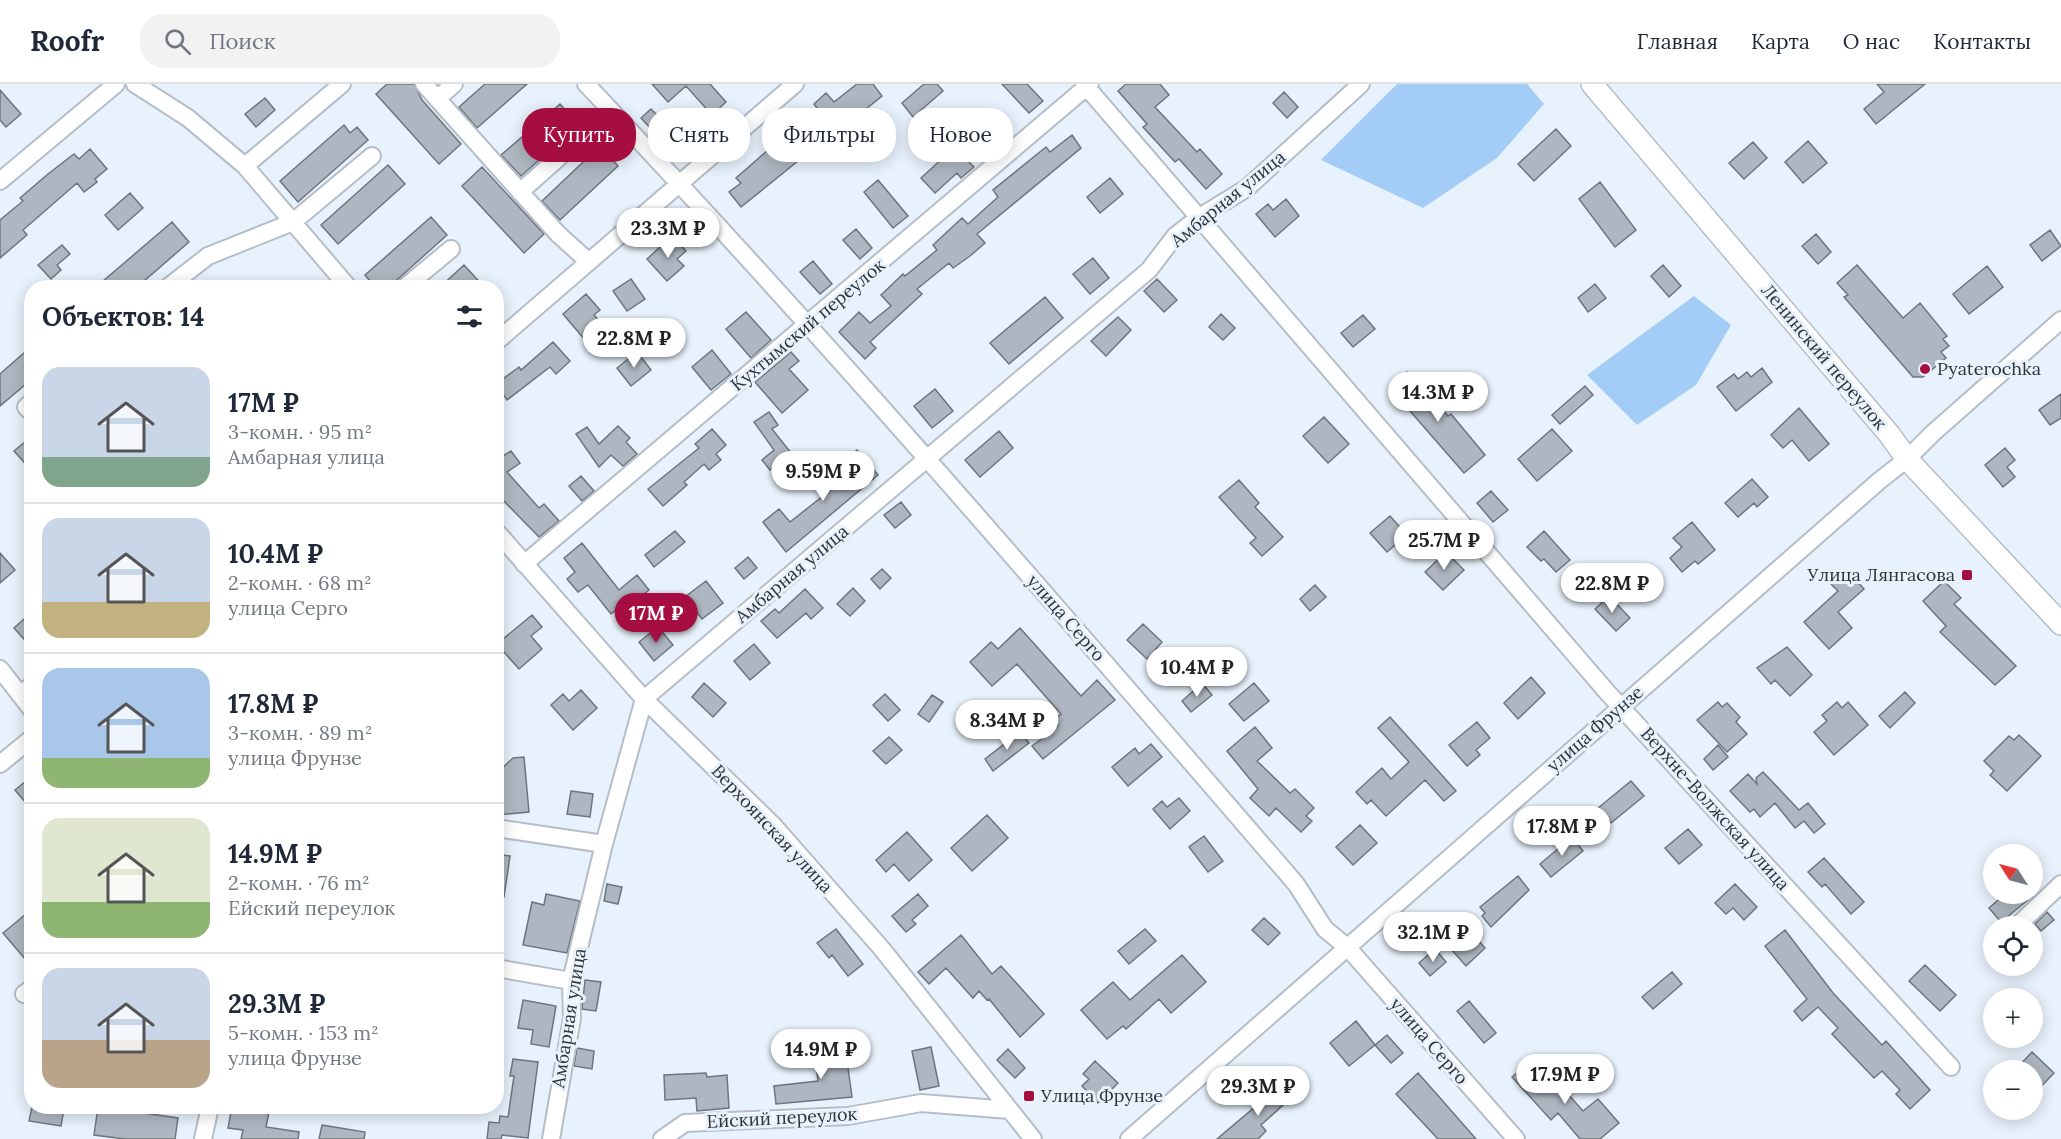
<!DOCTYPE html>
<html lang="ru">
<head>
<meta charset="utf-8">
<style>
	body { margin:0; font-family:Lora,serif; background:#f2f2f3; color:#1f2937; height:100vh; display:flex; flex-direction:column; font-size:22px; white-space:nowrap }
	* { box-sizing:border-box; margin:0 }
	p { font-size:20px; color:#747a83 }
	.icon { flex:none; width:33px; height:33px; fill:none; stroke:currentColor; stroke-width:2; stroke-linecap:round; stroke-linejoin:round }
	.map { position:relative; flex:1; overflow:hidden }
	.sheet { position:absolute; left:24px; top:196px; width:480px; height:834px; display:flex; flex-direction:column; background:#fff; border-radius:24px; box-shadow:0 3px 15px #0003 }
	.sheet>* { flex:none }
	.banner { position:absolute; left:522px; top:24px; width:570px; height:54px; display:flex; gap:12px }
	.needle { width:39px; rotate:306deg }
	.buttons { position:absolute; left:1983px; top:760px; display:grid; gap:12px }
	.buttons a { display:grid; place-items:center; width:60px; height:60px; border-radius:50%; background:#fff; box-shadow:0 3px 15px #0003; font-size:30px }
	.price { position:absolute; translate:-50% -51px; padding:0 14px; border-radius:21px; background:#fff; color:#222; font-size:20px; line-height:39px; filter:drop-shadow(0 2px 3px #0008) }
	.price::after { content:''; position:absolute; left:50%; top:36px; width:18px; height:14px; margin-left:-9px; background:inherit; clip-path:polygon(0 0,100% 0,50% 100%) }
	.price.selected { background:#a60e41; color:#fff }
	ul { padding:0; list-style:none }
	li { display:flex; align-items:center; gap:18px; height:150px; padding:0 18px }
	li+li { border-top:2px solid #e0e1e3 }
	li span { display:grid; place-items:center; flex:none; width:168px; height:120px; border-radius:18px; color:#555 }
	li>.icon { margin-inline-start:auto }
	span .icon { width:72px; height:72px; fill:#fffc; stroke-width:1 }
	li b { font-size:26px }
	h2 { display:flex; justify-content:space-between; align-items:center; height:72px; padding:0 18px; font-size:26px }
	.pill { padding:0 21px; border-radius:24px; background:#fff; box-shadow:0 3px 15px #0003; font-size:21px; line-height:54px }
	.pill.selected { background:#a60e41; color:#fff }
	header { display:flex; align-items:center; gap:36px; box-sizing:border-box; height:84px; padding:0 30px; background:#fff; border-bottom:2px solid #e0e1e3 }
	header strong { font-size:28px }
	nav { display:flex; gap:33px; margin-inline-start:auto; font-size:21px }
	.search { width:420px; height:54px; background:#f2f2f3; display:flex; align-items:center; gap:15px; box-sizing:border-box; padding:0 21px; border-radius:24px; color:#747a83; font-size:22px }
	.map>svg:first-child { display:block }
	.green { fill:#a3cdf7 }
	.building { fill:#aeb7c1; stroke:#6d757e; stroke-width:1.5 }
	.lines { fill:none; stroke-linecap:round; stroke-linejoin:round }
	.minor-casing { stroke:#b5bec8; stroke-width:20 }
	.major-casing { stroke:#b5bec8; stroke-width:24 }
	.minor { stroke:#fff; stroke-width:16 }
	.major { stroke:#fff; stroke-width:21 }
	.poi-dot { fill:#a60e41; stroke:#e8f2fc; stroke-width:2 }
	.labels { text-anchor:middle; stroke-width:6; stroke-linejoin:round; paint-order:stroke }
	.street-label { font-size:18px; fill:#2f3336; stroke:#e8f2fc }
	.poi-label { font-size:18px; fill:#2f3336; stroke:#e8f2fc; text-anchor:start }
</style>
</head>
<body>
<header>
<strong>Roofr</strong>
<div class="search"><svg class="icon" aria-label="search" viewBox="0 0 24 24"><circle cx="10" cy="10" r="6"/><path d="M15 15l6 6"/></svg>Поиск</div>
<nav><a>Главная</a><a>Карта</a><a>О нас</a><a>Контакты</a></nav>
</header>
<div class="map">
<svg width="2061" height="1055" viewBox="0 0 2061 1055">
	<rect width="100%" height="100%" fill="#e8f2fc"/>
	<path class="green" d="M1397,0h130l17,20 -47,54 -74,50 -102,-48z
		M1694,212l37,29 -35,60 -59,40 -50,-50z"/>
	<path class="building" d="M387,0h27l8,16 39,44 -22,20 -63,-70z
		M485,0h42l-50,44 -18,-21z
		M652,0h58l16,18 -14,13 -26,-29 -18,16z
		M857,0h16l9,12 -21,17 -3,-4 -36,31 -15,-17 13,-11 -6,-8 12,-11 8,9z
		M924,0h13l6,7 -30,26 -11,-14z
		M1002,0h25l16,17 -14,12z
		M1126,0h34l9,11 -14,12 42,45 3,-3 22,25 -16,15 -27,-30 -4,3 -32,-35 4,-3 -29,-33z
		M1877,0h48l-49,40 -12,-15 20,-17z
		M0,6l21,24 -15,13 -6,-7z
		M1284,8l14,15 -11,11 -14,-15z
		M265,14l10,12 -19,17 -11,-13z
		M560,20l19,21 -58,51 -20,-21z
		M651,25l12,12 -10,10 -12,-13z
		M344,41l6,8 7,-6 11,13 -70,62 -18,-21z
		M1556,45l15,17 -37,35 -16,-17z
		M974,50l12,14 -17,14 5,5 -13,11 -4,-5 -22,20 -14,-15 23,-21 -2,-3 12,-11 3,4z
		M1072,51l9,13 -104,86 8,9 -15,13 -17,12 -4,-5 -32,26 5,5 -52,48 6,6 -11,11 -26,-27 20,-20 11,11 21,-17 -10,-11 22,-21 2,2 32,-26 -4,-5 29,-27 6,6 30,-27 -5,-7 53,-43 4,5z
		M1808,57l19,22 -24,20 -18,-21z
		M790,58l13,15 -62,50 -12,-15 12,-9 -5,-5 32,-28 5,7z
		M1753,58l14,16 -23,21 -15,-16z
		M600,62l18,20 -58,54 -18,-19z
		M90,65l17,20 -12,10 2,3 -13,10 -7,-9 -54,47 4,5 -27,23v-38l23,-19 -3,-3 28,-24 26,-20 5,5z
		M388,81l17,19 -67,60 -17,-19z
		M482,83l62,67 -20,19 -62,-67z
		M1110,94l13,16 -23,19 -13,-16z
		M878,96l30,36 -15,12 -29,-36z
		M1600,98l36,48 -21,17 -36,-48z
		M130,109l13,15 -25,22 -13,-15z
		M1286,115l13,17 -24,21 -19,-23 12,-10 5,6z
		M431,133l16,18 -59,53h-12l-11,-13z
		M172,138l17,20 -53,46h-41z
		M856,145l16,19 -12,11 -17,-19z
		M2050,146l11,16 -19,15 -12,-16z
		M1816,150l15,18 -13,12 -16,-18z
		M672,152l14,15 -9,8 7,7 -17,15 -20,-22z
		M62,161l8,9 -13,11 4,5 -10,9 -13,-14z
		M1093,174l16,20 -19,16 -17,-20z
		M813,177l19,23 -12,10 -20,-22z
		M464,181l21,23h-46z
		M1663,181l18,21 -12,11 -18,-21z
		M1857,181l46,53 17,-15 27,33 -4,3 6,7 -8,6 5,6 -23,19h-10l-69,-80 4,-2 -11,-12z
		M1987,182l16,21 -34,27 -16,-20z
		M631,195l14,20 -18,12 -14,-20z
		M1157,195l20,21 -13,12 -20,-21z
		M1595,200l11,14 -18,14 -10,-14z
		M586,210l14,16 -6,5 9,10 -18,15 -22,-26z
		M1045,213l18,21 -54,46 -19,-21z
		M746,228l25,28 -20,18 -25,-29z
		M1221,230l14,14 -12,12 -14,-13z
		M1363,231l12,14 -22,18 -12,-14z
		M1118,233l13,13 -25,26 -15,-15z
		M553,258l17,19 -14,13 -6,-7 -43,33 -11,-16 23,-17 2,3z
		M32,262v33l-32,27v-32z
		M712,266l19,24 -20,16 -19,-23z
		M637,268l14,18 -20,16 -14,-18z
		M791,268l8,9 -10,8 19,21 -26,23 -27,-31z
		M1762,284l10,14 -36,29 -19,-24 17,-13 4,5 9,-7 4,5z
		M1407,288l41,44 3,-2 34,41 -21,18 -74,-85z
		M1585,302l8,9 -33,29 -8,-9z
		M935,305l18,22 -21,17 -18,-22z
		M2061,310v24l-11,7 -11,-15z
		M1799,324l30,36 -20,17 -17,-21 -9,8 -12,-13z
		M769,328l9,13 -6,4 19,24 -21,17 -8,-10 12,-10 -20,-28z
		M1324,333l25,27 -21,19 -25,-27z
		M618,342l12,12 -4,4 11,12 -14,12 -12,-11 -12,12 -23,-33 11,-7 12,17z
		M712,345l14,16 -10,9 5,6 -12,10 -5,-6 -20,18 3,3 -24,21 -15,-17 51,-41 -4,-4z
		M1552,345l20,22 -35,30 -19,-22z
		M999,347l14,17 -33,29 -15,-17z
		M32,352v35l-18,-20z
		M2005,364l10,12 -8,7 8,10 -12,10 -18,-22z
		M857,366l21,25 -92,77 -23,-30 16,-13 11,13 47,-37 -9,-10z
		M511,367l9,12 -13,9 32,36 5,-4 15,17 -20,16 -43,-44v-33z
		M581,392l13,15 -12,10 -13,-15z
		M1752,395l16,18 -11,10 -3,-4 -16,14 -13,-14z
		M1239,396l20,23 -4,4 28,30 -21,19 -12,-13 6,-5 -37,-41z
		M1491,407l17,19 -15,12 -16,-19z
		M901,418l10,13 -16,13 -11,-13z
		M1390,432l17,19 -20,17 -17,-19z
		M1692,438l23,28 -17,14 -3,-3 -13,11 -12,-14 12,-11 -9,-9z
		M675,447l10,11 -31,25 -9,-12z
		M1544,447l26,29 -14,12 -12,-13 -3,2 -14,-14z
		M582,459l37,47 18,-15 12,15 -11,9 -4,-4 -23,19 -23,-29 -10,7 -11,-13 8,-7 -11,-14z
		M1446,468l18,18 -21,20 -18,-18z
		M0,469l15,17 -15,13z
		M748,473l9,11 -13,11 -9,-11z
		M882,485l9,9 -11,11 -9,-10z
		M1847,486l17,19 -26,23 14,16 -23,21 -25,-27 34,-31 -7,-7z
		M706,497l17,22 -21,16 -17,-22z
		M1944,497l17,17 -7,6 62,62 -21,19 -55,-53 6,-6 -23,-25z
		M1315,501l11,12 -16,14 -10,-12z
		M853,504l12,13 -15,15 -13,-12z
		M805,505l18,19 -12,11 -5,-6 -29,25 -16,-17 14,-12 4,4z
		M1609,512l21,22 -14,13 -21,-22z
		M32,528v36l-18,-20z
		M532,531l10,12 -11,9 11,13 -23,20 -22,-25z
		M1143,540l19,18 -15,17 -20,-19z
		M658,543l15,18 -19,16 -15,-19z
		M1020,544l61,68 16,-16 18,20 -72,59 -11,-13 26,-20 -5,-6 8,-6 -44,-50 -25,22 -22,-24 21,-20 7,7z
		M754,560l16,19 -20,17 -16,-19z
		M1787,563l25,28 -22,21 -15,-16 -4,4 -14,-16z
		M1531,593l14,16 -27,26 -14,-16z
		M704,599l22,20 -13,14 -21,-20z
		M1202,599l10,12 -21,17 -9,-11z
		M1254,599l15,18 -25,20 -15,-17z
		M581,606l16,18 -24,22 -22,-25 12,-11 6,7z
		M1905,608l10,11 -25,25 -11,-12z
		M885,610l15,16 -12,11 -15,-16z
		M932,611l11,7 -14,20 -11,-8z
		M1718,618l4,5 5,-4 13,14 -4,5 11,12 -20,18 -30,-32z
		M1837,618l5,6 6,-6 20,23 -34,30 -20,-23 13,-11 -5,-6z
		M1390,633l66,74 -12,10 -19,-21 -39,36 -15,-16 -4,4 -11,-12 26,-24 9,11 18,-17 -31,-34z
		M1477,638l13,16 -14,12 4,5 -13,11 -18,-21z
		M1255,643l17,21 -15,13 33,32 5,-4 19,19 -8,8 6,5 -11,11 -25,-24 -7,8 -19,-18 8,-9 -31,-38z
		M1020,648l9,11 -36,28 -8,-12z
		M2019,651l22,21 -34,35 -17,-16 4,-4 -10,-10 25,-25 5,4z
		M889,653l13,13 -16,14 -13,-13z
		M1151,660l11,13 -34,29 -16,-19 23,-19 4,6z
		M1718,661l10,12 -15,13 -9,-11z
		M524,673l5,55 -33,3v-41l17,-16z
		M1763,688l36,38 9,-7 17,21 -11,9 -10,-12 -9,7 -20,-25 -15,14 -6,-8 -4,3 -20,-21 18,-17 9,10 -1,-6z
		M32,692v34l-17,-20z
		M1631,697l13,15 -33,27 -13,-15z
		M571,707l22,3 -3,23 -23,-3z
		M1179,714l11,13 -20,18 -17,-20 9,-8 5,6z
		M987,731l21,23 -36,33 -21,-23z
		M1360,741l17,18 -24,22 -17,-18z
		M1688,745l14,16 -23,19 -14,-16z
		M907,748l25,28 -23,21 -15,-17 -8,8 -10,-12z
		M1204,752l19,25 -15,11 -19,-25z
		M1572,753l11,14 -32,26 -11,-13z
		M496,770l14,2 -6,41 -8,-1z
		M1824,774l40,44 -13,12 -26,-30 -3,3 -14,-15z
		M1518,792l11,14 -38,37 -9,-11 3,-3 -5,-6z
		M607,800l15,3 -4,17 -14,-3z
		M1735,800l22,23 -13,13 -11,-12 -7,6 -11,-11z
		M546,810l34,7 -13,52 -44,-8 9,-43 12,3z
		M918,810l10,12 -16,14 4,4 -10,8 -14,-16z
		M2005,810h28v2l-32,26 -12,-14z
		M32,825v58l-29,-34z
		M2047,828l7,8 -13,11 -6,-7z
		M1264,834l16,15 -12,12 -16,-15z
		M836,845l27,35 -15,12 -16,-21 -3,3 -12,-15z
		M1145,845l11,12 -27,23 -11,-13z
		M1785,846l48,63 49,52 4,-4 44,49 -20,19 -14,-15 4,-4 -18,-19 -8,7 -42,-44 6,-6 -20,-21 -16,14 -8,-10 13,-12 -42,-53z
		M1470,847l15,17 -19,18 -15,-17z
		M961,851l31,39 9,-8 43,48 -24,23 -31,-38 -2,1 -8,-9 -6,7 -27,-30 -17,16 -11,-12z
		M1435,865l11,13 -16,14 -11,-13z
		M1182,871l24,27 -35,31 -12,-14 -33,30 -3,-3 -16,13 -26,-29 32,-28 17,18z
		M1925,881l31,30 -16,16 -31,-30z
		M1672,888l10,12 -29,25 -11,-12z
		M585,896l16,2 -5,29 -14,-2z
		M523,916l33,6 -7,41 -18,-3 2,-14 -15,-2z
		M1469,917l27,32 -12,10 -27,-32z
		M1356,937l19,24 -26,21 -19,-23z
		M1387,951l16,18 -12,10 -16,-18z
		M845,962l7,51 -76,7 -2,-18 44,-5 -4,-31z
		M931,963l8,39 -19,4 -8,-39z
		M577,964l17,3 -2,18 -18,-3z
		M1008,965l17,19 -10,10 -18,-18z
		M2032,968l22,21 -22,23v-25h-18z
		M513,975l25,3 -10,76 -26,-3 -1,4h-14l2,-17 10,1 1,-7 8,1 6,-41h-4z
		M1095,977l23,22 -20,20 -16,-17 7,-7 -6,-5z
		M1531,977l24,28 5,-4 23,26 15,-12 21,24 -19,16h-20l-22,-26 -7,7 -39,-43z
		M706,989l1,4 20,-2 2,33 -32,3 -1,-13 -31,2 -1,-25z
		M1418,989l23,26 35,40h-38l-42,-45z
		M1281,1001l11,12 -31,28 5,6 -8,8h-41z
		M32,1023l32,2 -3,17 -32,-5z
		M98,1023h25l-1,3 56,8 -3,21h-50l-31,-4z
		M232,1023h38l-4,20 33,5 -1,7h-57l2,-9 -15,-2z
		M322,1041l43,7 -1,7h-45z"/>
	<g class="lines">
		<g class="minor-casing">
			<path id="minor" d="M135,0l53,34 57,48 104,122
				M424,0l134,150 31,28
				M586,0c245,259 477,530 710,800l29,45 23,19 168,191
				M1084,0l523,608 344,375
				M437,15l17,-15
				M245,82l97,-82
				M0,97l116,-97
				M520,108l91,-81
				M167,204l41,-32 85,-34 79,-66
				M404,204l47,-39
				M496,258l299,-258
				M32,318l-6,5 6,6
				M496,447l148,168 130,127 108,123 151,190
				M524,480l566,-480
				M0,585l32,41
				M20,611l12,-10
				M0,680l32,-26
				M496,744l108,16
				M2016,843l45,-43
				M496,884l75,13
				M24,910l8,-6
				M203,1055l7,-32
				M551,1055l21,-121 -1,-37 33,-137 40,-145 505,-429 26,-34 23,-18 49,-30 114,-104
				M662,1055l23,-16 163,-7 73,-13 89,7
				M1129,1055l750,-658 28,-22 26,-26 128,-113"/>
		</g>
		<g class="major-casing">
			<path id="major" d="M1592,0l297,350 18,25 154,165"/>
		</g>
		<use href="#minor" class="minor"/>
		<use href="#major" class="major"/>
	</g>
	<g class="poi-dot">
		<circle cx="1925" cy="285" r="6"/>
		<rect x="1961" y="485" width="12" height="12" rx="3"/>
		<rect x="1023" y="1006" width="12" height="12" rx="3"/>
	</g>
	<g class="labels">
		<g class="street-label">
			<text transform="translate(1228 115) rotate(-39)" y="6">Амбарная улица</text>
			<text transform="translate(808 241) rotate(-40)" y="6">Кухтымский переулок</text>
			<text transform="translate(1824 273) rotate(50)" y="6">Ленинский переулок</text>
			<text transform="translate(792 490) rotate(-40)" y="6">Амбарная улица</text>
			<text transform="translate(1066 534) rotate(49)" y="6">улица Серго</text>
			<text transform="translate(1595 645) rotate(-41)" y="6">улица Фрунзе</text>
			<text transform="translate(1715 725) rotate(48)" y="6">Верхне-Волжская улица</text>
			<text transform="translate(772 745) rotate(47)" y="6">Верхоянская улица</text>
			<text transform="translate(569 934) rotate(-81)" y="6">Амбарная улица</text>
			<text transform="translate(1429 957) rotate(49)" y="6">улица Серго</text>
			<text transform="translate(782 1034) rotate(-3)" y="6">Ейский переулок</text>
		</g>
		<g class="poi-label">
			<text x="1937" y="291">Pyaterochka</text>
			<text x="1955" y="497" text-anchor="end">Улица Лянгасова</text>
			<text x="1041" y="1018">Улица Фрунзе</text>
		</g>
	</g>
</svg>
<div class="buttons">
<a><svg class="needle" viewBox="-14 -14 28 28"><path d="M0-13l5 13h-10z" fill="#e53935"/><path d="M0 13l5-13h-10z" fill="#747a83"/></svg></a>
<a><svg class="icon" aria-label="locate" viewBox="0 0 24 24"><circle cx="12" cy="12" r="6"/><path d="M12 2v4M12 18v4M2 12h4M18 12h4"/></svg></a>
<a>+</a>
<a>−</a>
</div>
<b class="price" style="left:668px;top:175px">23.3M ₽</b>
<b class="price" style="left:634px;top:285px">22.8M ₽</b>
<b class="price" style="left:1438px;top:339px">14.3M ₽</b>
<b class="price" style="left:823px;top:418px">9.59M ₽</b>
<b class="price" style="left:1444px;top:487px">25.7M ₽</b>
<b class="price" style="left:1612px;top:530px">22.8M ₽</b>
<b class="price selected" style="left:656px;top:560px">17M ₽</b>
<b class="price" style="left:1197px;top:614px">10.4M ₽</b>
<b class="price" style="left:1007px;top:667px">8.34M ₽</b>
<b class="price" style="left:1562px;top:773px">17.8M ₽</b>
<b class="price" style="left:1433px;top:879px">32.1M ₽</b>
<b class="price" style="left:821px;top:996px">14.9M ₽</b>
<b class="price" style="left:1565px;top:1021px">17.9M ₽</b>
<b class="price" style="left:1258px;top:1033px">29.3M ₽</b>
<div class="banner">
<a class="pill selected">Купить</a>
<a class="pill">Снять</a>
<a class="pill">Фильтры</a>
<a class="pill">Новое</a>
</div>
<section class="sheet">
<h2>Объектов: 14<svg class="icon" aria-label="filters" viewBox="0 0 24 24"><path d="M4 7h16M4 17h16"/><circle cx="9" cy="7" r="2"/><circle cx="15" cy="17" r="2"/></svg></h2>
<ul>
<li><span style="background:linear-gradient(#c9d6e8 75%,#7fa58c 0)"><svg class="icon" aria-label="home" viewBox="0 0 24 24"><path d="M3 11l9-7 9 7M6 9v11h12V9"/></svg></span><div><b>17M ₽</b><p>3-комн. · 95 m²</p><p>Амбарная улица</p></div></li>
<li><span style="background:linear-gradient(#c9d6e8 70%,#c2b280 0)"><svg class="icon" aria-label="home" viewBox="0 0 24 24"><path d="M3 11l9-7 9 7M6 9v11h12V9"/></svg></span><div><b>10.4M ₽</b><p>2-комн. · 68 m²</p><p>улица Серго</p></div></li>
<li><span style="background:linear-gradient(#a9c7e8 75%,#8fb573 0)"><svg class="icon" aria-label="home" viewBox="0 0 24 24"><path d="M3 11l9-7 9 7M6 9v11h12V9"/></svg></span><div><b>17.8M ₽</b><p>3-комн. · 89 m²</p><p>улица Фрунзе</p></div></li>
<li><span style="background:linear-gradient(#dfe7d0 70%,#8fb573 0)"><svg class="icon" aria-label="home" viewBox="0 0 24 24"><path d="M3 11l9-7 9 7M6 9v11h12V9"/></svg></span><div><b>14.9M ₽</b><p>2-комн. · 76 m²</p><p>Ейский переулок</p></div></li>
<li><span style="background:linear-gradient(#c9d6e8 60%,#b9a48a 0)"><svg class="icon" aria-label="home" viewBox="0 0 24 24"><path d="M3 11l9-7 9 7M6 9v11h12V9"/></svg></span><div><b>29.3M ₽</b><p>5-комн. · 153 m²</p><p>улица Фрунзе</p></div></li>
</ul>
</section>
</div>
</body>
</html>
